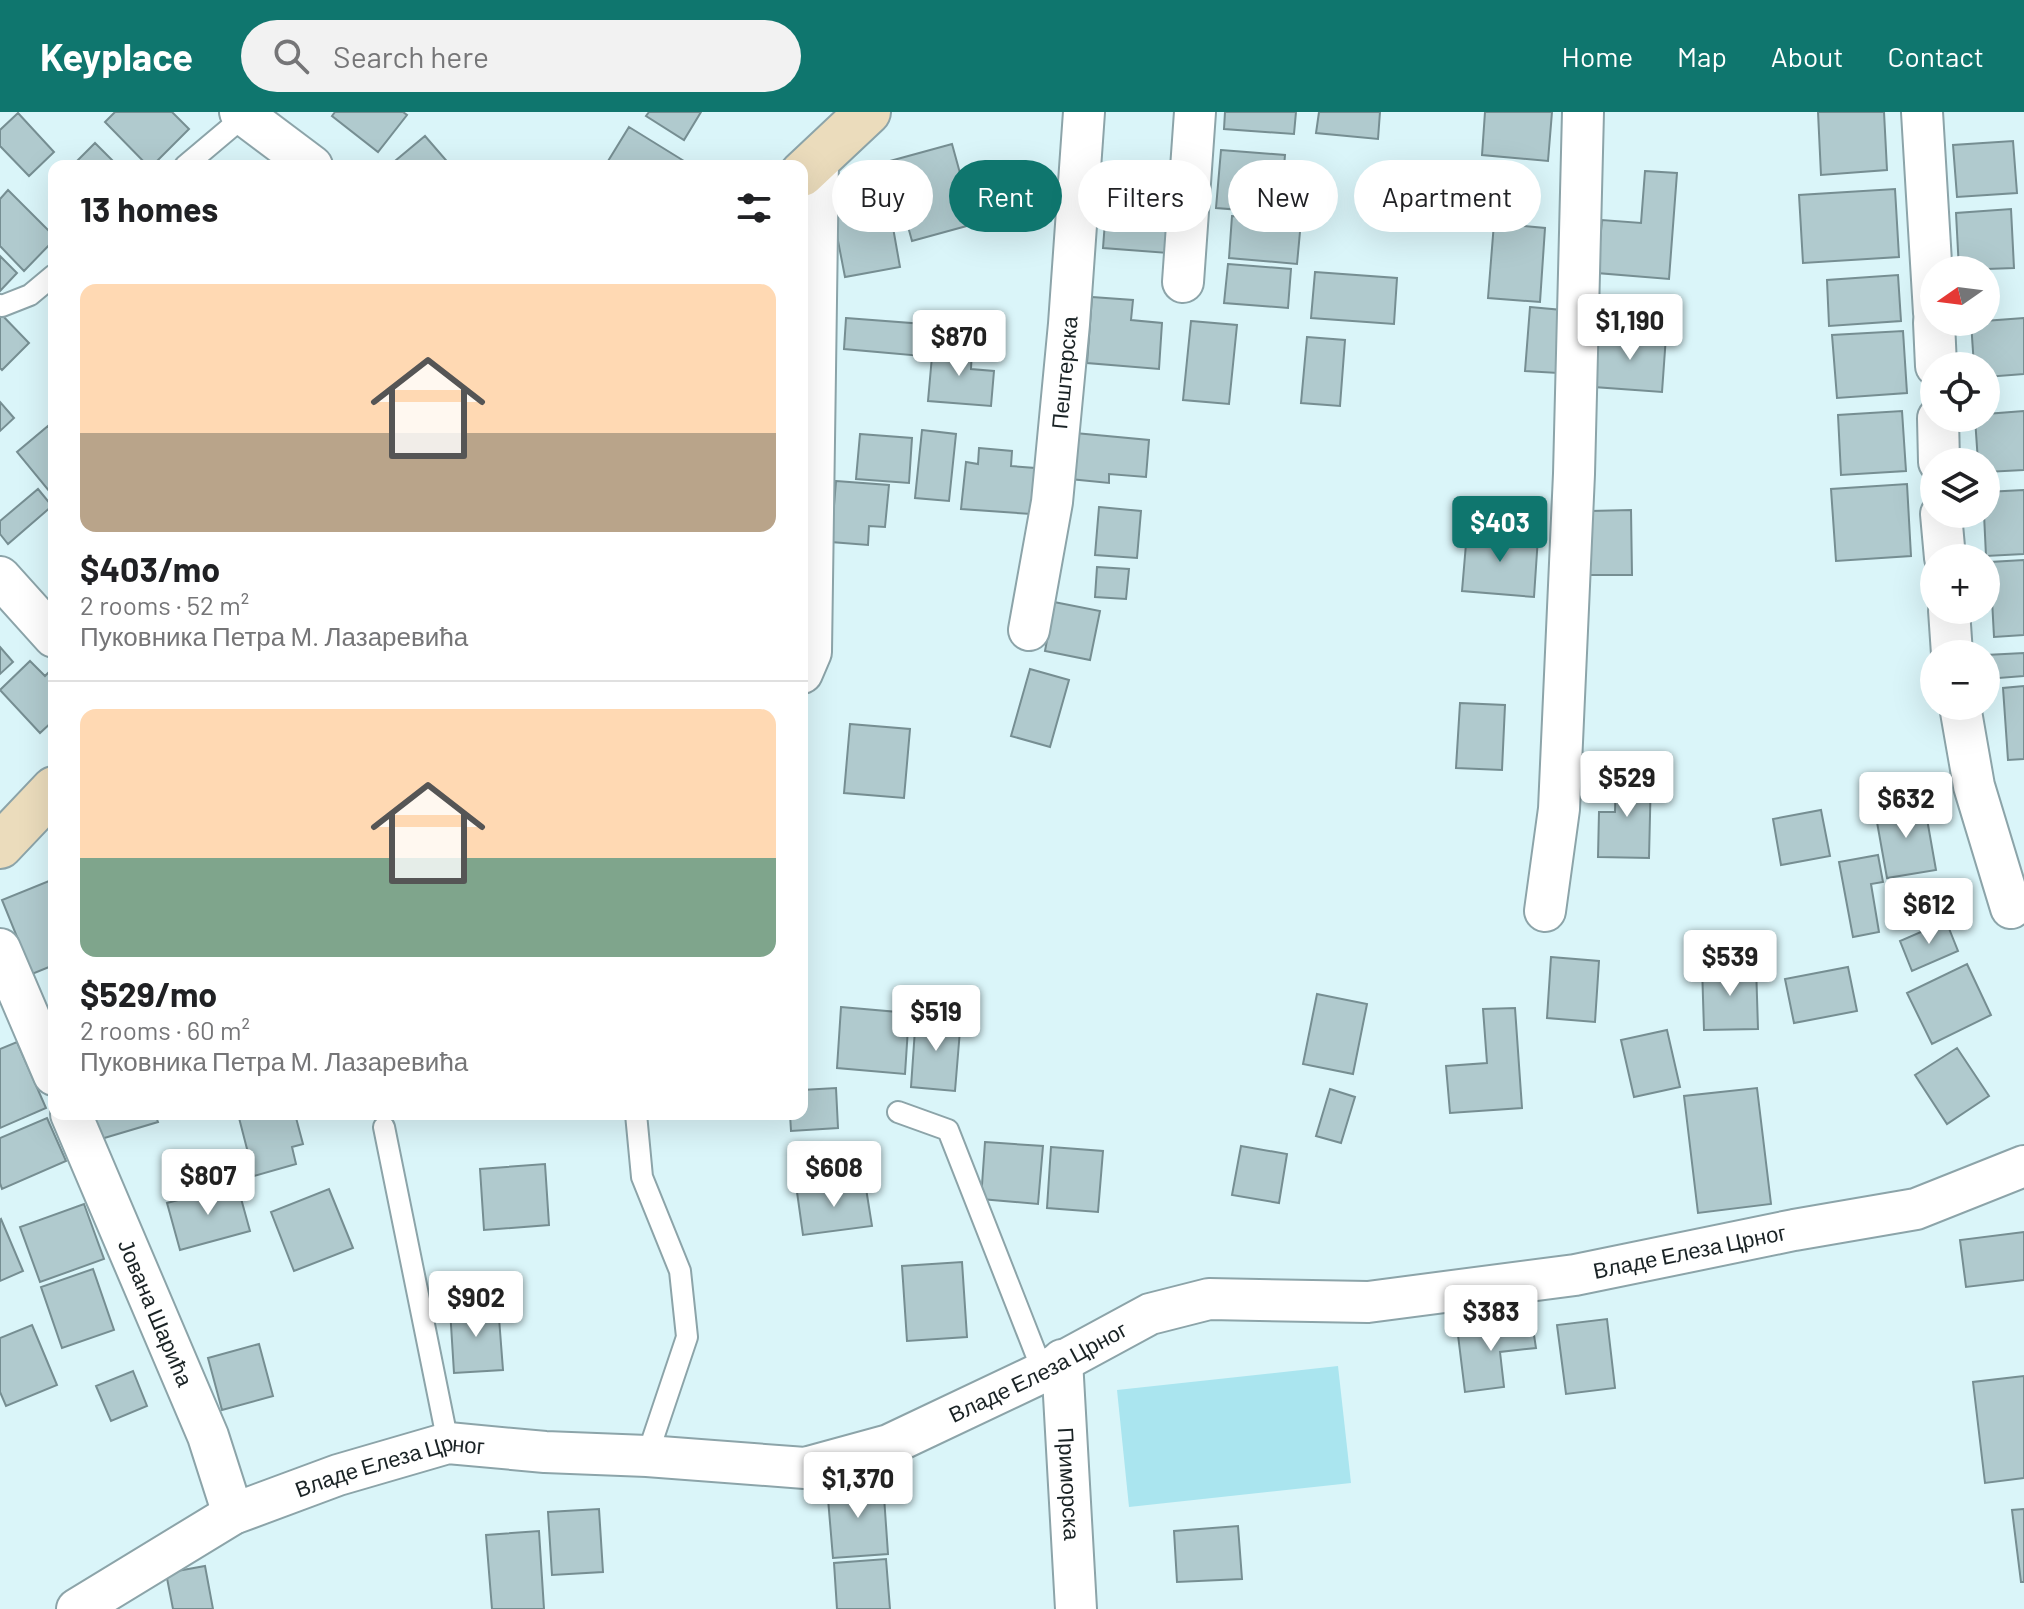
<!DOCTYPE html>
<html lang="en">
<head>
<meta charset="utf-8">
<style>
	body { margin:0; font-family:Barlow,sans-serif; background:#f2f2f2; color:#202124; height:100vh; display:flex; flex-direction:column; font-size:30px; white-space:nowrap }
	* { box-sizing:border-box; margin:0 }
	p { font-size:26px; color:#757577 }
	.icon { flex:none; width:44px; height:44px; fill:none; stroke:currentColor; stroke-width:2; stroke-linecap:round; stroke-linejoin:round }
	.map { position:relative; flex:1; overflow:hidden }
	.sheet { position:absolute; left:48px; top:48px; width:760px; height:960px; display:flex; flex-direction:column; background:#fff; border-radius:16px; box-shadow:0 8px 32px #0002 }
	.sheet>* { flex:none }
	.top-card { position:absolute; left:832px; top:48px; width:760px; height:72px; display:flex; gap:16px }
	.needle { width:52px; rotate:256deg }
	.controls { position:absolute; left:1920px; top:144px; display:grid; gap:16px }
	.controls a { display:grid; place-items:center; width:80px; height:80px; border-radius:50%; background:#fff; box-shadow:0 8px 32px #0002; font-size:40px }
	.price { position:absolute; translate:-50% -68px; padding:0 18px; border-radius:8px; background:#fff; color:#222; font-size:26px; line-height:52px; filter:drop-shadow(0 2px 4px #0008) }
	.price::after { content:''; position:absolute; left:50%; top:48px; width:24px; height:18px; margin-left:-12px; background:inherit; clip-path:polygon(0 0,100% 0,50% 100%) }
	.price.selected { background:#0f766e; color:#fff }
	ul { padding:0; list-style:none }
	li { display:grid; align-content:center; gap:16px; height:424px; padding:0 32px }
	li+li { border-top:2px solid #e0e0e0 }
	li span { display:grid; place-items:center; height:248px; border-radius:16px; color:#555 }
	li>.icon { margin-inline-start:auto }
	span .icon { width:144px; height:144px; fill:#fffc; stroke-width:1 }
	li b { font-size:34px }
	h2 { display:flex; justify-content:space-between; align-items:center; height:96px; padding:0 32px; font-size:34px }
	.pill { padding:0 28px; border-radius:36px; background:#fff; box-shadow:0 8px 32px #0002; font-size:28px; line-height:72px }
	.pill.selected { background:#0f766e; color:#fff }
	header { display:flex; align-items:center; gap:48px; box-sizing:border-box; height:112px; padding:0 40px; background:#0f766e; color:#fff }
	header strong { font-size:38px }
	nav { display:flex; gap:44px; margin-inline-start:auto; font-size:28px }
	.search { width:560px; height:72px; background:#f2f2f2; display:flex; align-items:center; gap:20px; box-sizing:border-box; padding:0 28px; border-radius:44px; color:#757577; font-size:30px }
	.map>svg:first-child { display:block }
	.green { fill:#aae5ef }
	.building { fill:#b0cace; stroke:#768e92; stroke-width:2 }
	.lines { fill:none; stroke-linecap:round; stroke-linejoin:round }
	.lane-casing { stroke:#8ca4a9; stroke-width:24 }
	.street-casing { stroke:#8ca4a9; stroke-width:44 }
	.secondary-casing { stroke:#8ca4a9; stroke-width:48 }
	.lane { stroke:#fff; stroke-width:20 }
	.street { stroke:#fff; stroke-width:40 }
	.secondary { stroke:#ebdcbc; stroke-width:44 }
	.labels { text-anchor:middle; stroke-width:6; stroke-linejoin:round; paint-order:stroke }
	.street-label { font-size:22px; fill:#1a2325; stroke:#daf5f9 }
</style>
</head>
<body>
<header>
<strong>Keyplace</strong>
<div class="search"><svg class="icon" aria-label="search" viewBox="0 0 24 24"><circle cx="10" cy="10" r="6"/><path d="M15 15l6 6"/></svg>Search here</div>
<nav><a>Home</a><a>Map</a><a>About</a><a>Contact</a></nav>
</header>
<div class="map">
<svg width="2024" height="1497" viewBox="0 0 2024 1497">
	<rect width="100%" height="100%" fill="#daf5f9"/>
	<path class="green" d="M1338,1254l13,117 -222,24 -12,-117z"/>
	<path class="building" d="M115,0h57l17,17 -37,37h-4l-43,-44z
		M335,0h68l4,3 -29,37 -46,-36z
		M649,0h52l-17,28 -38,-24z
		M1225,0h71l-2,22 -70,-5z
		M1319,0h61l-2,27 -62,-6z
		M1485,0h67l-4,49 -66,-6z
		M1818,0h66l3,58 -66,5z
		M18,1l36,39 -25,24 -29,-30v-16z
		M629,15l55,34 -3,5h-76z
		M425,24l26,30h-62z
		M2013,29l4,52 -60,4 -4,-52z
		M95,31l23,23h-46z
		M952,32l22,80 -62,17 -22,-80z
		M1221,38l64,5 -5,58 -64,-5z
		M1645,59l32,2 -8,106 -72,-6 5,-53 39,3z
		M1108,70l66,5 -6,66 -65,-5z
		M1895,77l4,68 -96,6 -4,-68z
		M8,78l46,46v4l-30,31 -24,-25v-47z
		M889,93l11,62 -55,10 -12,-62z
		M2011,97l3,59 -55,2 -3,-57z
		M1232,104l69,5 -4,43 -68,-6z
		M1494,111l51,5 -5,74 -52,-4z
		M0,144l17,17 -17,18z
		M1228,152l63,5 -3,39 -64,-5z
		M1315,160l82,6 -3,46 -83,-6z
		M1898,163l3,46 -72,5 -2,-46z
		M1092,185l41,3 -2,20 31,3 -3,46 -72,-6z
		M1530,195l32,3 -4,63 -33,-2z
		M0,201l29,30 -27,27 -2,-2z
		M846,206l78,6 -2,32 -78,-7z
		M2024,206v56l-38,3v-11h-12l-3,-44z
		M1191,209l46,4 -8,79 -46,-4z
		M1598,219l68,5 -4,56 -68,-5z
		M1903,219l4,62 -70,5 -5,-63z
		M1307,225l38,3 -5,66 -39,-3z
		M933,233l39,4 -1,20 23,2 -3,35 -63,-5z
		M0,290l14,16 -14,13z
		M1902,299l4,60 -65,4 -3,-60z
		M2024,299v59l-38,2v-10h-8l-3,-44h11v-4z
		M48,314l6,7v64l-37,-45z
		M922,318l34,4 -7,67 -34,-3z
		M1075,321l74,7 -3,37 -37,-3v9l-39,-4z
		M860,322l52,4 -3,45 -53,-4z
		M979,336l33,3 -1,15 24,2 -4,46 -70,-5 5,-47 12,2z
		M836,369l53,4 -4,42 -16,-1 -1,19 -37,-3z
		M1907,372l4,72 -75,5 -5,-72z
		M38,377l14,17 -44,38 -8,-10v-13z
		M2024,378v64l-38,2 -2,-42h2v-22z
		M1099,395l42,4 -4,47 -42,-3z
		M1631,398l1,65h-42v-64z
		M1467,420l71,5 -4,60 -72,-6z
		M2024,448v75l-30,2 -4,-75z
		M1097,455l32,2 -3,30 -31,-2z
		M1054,490l46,9 -10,49 -45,-9z
		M0,535l13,15 -13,12z
		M2024,541v23l-38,3v-24z
		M30,549l15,15 9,-9v53l-14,13 -40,-43z
		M1030,557l39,11 -19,67 -39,-11z
		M2024,574v73l-16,1 -5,-72z
		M1460,591l45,2 -3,65 -46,-2z
		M850,612l60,5 -6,69 -60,-5z
		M1616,661l35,1 -2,84 -51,-1 1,-45h16z
		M1924,690l12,68 -49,8 -12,-67z
		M1821,698l9,46 -49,9 -8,-46z
		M1878,743l5,27 -12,2 8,48 -26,5 -14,-75z
		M54,767v86l-22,9 -30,-74z
		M1946,809l12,30 -46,20 -12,-30z
		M1551,845l48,4 -4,61 -48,-4z
		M1967,852l24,51 -59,29 -25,-51z
		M1756,853l2,64 -54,1 -2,-64z
		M1848,855l9,44 -63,12 -9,-44z
		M1317,882l50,10 -14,70 -50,-10z
		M841,895l68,6 -4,61 -68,-6z
		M1515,896l7,100 -72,5 -4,-47 41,-3 -4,-54z
		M916,903l45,3 -6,73 -44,-4z
		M1667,918l13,57 -46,10 -13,-57z
		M17,930l29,66 -46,20v-79z
		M1957,936l32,48 -42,28 -32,-49z
		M836,976l2,40 -47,3 -1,-17h12v-24z
		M1757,976l14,116 -73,9 -14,-117z
		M1330,977l25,8 -14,46 -25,-7z
		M93,1002h62l3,8 -57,17z
		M238,1002h57l8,30 -11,3 4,17 -42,12z
		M47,1006l19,43 -64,28 -2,-6v-45z
		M985,1030l58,4 -5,58 -57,-5z
		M1241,1034l46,8 -8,49 -47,-8z
		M1051,1035l52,4 -5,61 -51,-4z
		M545,1052l4,61 -65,5 -4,-61z
		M865,1070l7,44 -69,9 -6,-43z
		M237,1072l13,47 -70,19 -13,-47z
		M329,1077l24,59 -59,23 -23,-59z
		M84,1092l20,55 -64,23 -20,-55z
		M1,1107l22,52 -23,10v-61z
		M2024,1120v48l-58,7 -6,-47z
		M962,1150l5,75 -60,4 -5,-75z
		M93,1157l21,61 -52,18 -21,-61z
		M498,1193l5,65 -49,3 -4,-64z
		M1607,1207l8,69 -49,6 -9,-69z
		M1532,1210l4,26 -36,4 4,35 -39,5 -7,-57 23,-3 -1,-4z
		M32,1213l25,60 -51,21 -6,-14v-54z
		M259,1232l14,52 -51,14 -14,-52z
		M133,1259l14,35 -36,15 -15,-35z
		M2024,1264v102l-39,5 -12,-101z
		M883,1370l5,72 -55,4 -6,-71z
		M599,1397l4,63 -51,3 -4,-63z
		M2024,1397v73h-3l-9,-72z
		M1238,1414l4,53 -65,3 -3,-51z
		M539,1419l5,78h-52l-6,-74z
		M886,1447l4,50h-53l-3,-46z
		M205,1454l8,43h-40l-7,-36z"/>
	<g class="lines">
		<g class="lane-casing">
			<path id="lane" d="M185,54l64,-54
				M0,193l2,1 28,-11 24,-20
				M898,1000l50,18 95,242
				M636,1002l6,63 38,94 7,66 -40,119
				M384,1015l64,316"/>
		</g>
		<g class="street-casing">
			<g id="street">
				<path d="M240,0l72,54"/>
				<path d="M1922,0l12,201"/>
				<path d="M1183,170l12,-170"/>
				<path d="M1934,210l2,44"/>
				<path d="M1938,306l1,44"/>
				<path d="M1941,402l4,44"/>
				<path d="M0,465l54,60"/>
				<path d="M1949,498l3,44"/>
				<path id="s1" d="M1029,518l23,-128 17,-178 15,-212"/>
				<path d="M802,561l9,-21 7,-492"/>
				<path d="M1960,594l14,80 37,122"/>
				<path d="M1545,799l14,-102 15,-335 9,-362"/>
				<path d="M0,837l54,126"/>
				<path id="s2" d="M71,1002l137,322 25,78"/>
				<path id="s3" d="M1062,1248l14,249"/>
				<path id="s4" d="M77,1497l156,-95 105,-39 110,-32 97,9 102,4 158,12 84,-23 154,-73 107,-58 59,-15 159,3 207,-27 219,-45 122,-21 108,-43"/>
			</g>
		</g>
		<g class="secondary-casing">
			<path id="secondary" d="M802,62l66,-62
				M0,734l54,-57"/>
		</g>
		<use href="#lane" class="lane"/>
		<use href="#street" class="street"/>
		<use href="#secondary" class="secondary"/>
	</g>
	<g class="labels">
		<g class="street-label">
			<text dy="8" stroke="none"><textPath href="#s1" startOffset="260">Пештерска</textPath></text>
			<text dy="8" stroke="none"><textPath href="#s4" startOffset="1692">Владе Елеза Црног</textPath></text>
			<text dy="8" stroke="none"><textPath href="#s2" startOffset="216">Јована Шарића</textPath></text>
			<text dy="8" stroke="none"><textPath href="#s4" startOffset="1020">Владе Елеза Црног</textPath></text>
			<text dy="8" stroke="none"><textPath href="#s4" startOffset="348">Владе Елеза Црног</textPath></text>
			<text dy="8" stroke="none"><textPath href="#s3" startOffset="124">Приморска</textPath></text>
		</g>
	</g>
</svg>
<div class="controls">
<a><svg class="needle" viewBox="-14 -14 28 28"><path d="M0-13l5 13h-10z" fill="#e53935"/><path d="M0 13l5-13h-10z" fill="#757577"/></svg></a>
<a><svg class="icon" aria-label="locate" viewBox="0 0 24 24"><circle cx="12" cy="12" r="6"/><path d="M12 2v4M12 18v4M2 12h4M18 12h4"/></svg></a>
<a><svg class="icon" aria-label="layers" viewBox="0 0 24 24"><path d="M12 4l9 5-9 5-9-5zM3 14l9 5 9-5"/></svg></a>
<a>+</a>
<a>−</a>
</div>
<b class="price" style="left:1630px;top:250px">$1,190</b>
<b class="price" style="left:959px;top:266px">$870</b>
<b class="price selected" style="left:1500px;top:452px">$403</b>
<b class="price" style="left:1627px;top:707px">$529</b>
<b class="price" style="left:1906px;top:728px">$632</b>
<b class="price" style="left:1929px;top:834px">$612</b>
<b class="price" style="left:1730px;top:886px">$539</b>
<b class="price" style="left:936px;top:941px">$519</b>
<b class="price" style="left:834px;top:1097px">$608</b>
<b class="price" style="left:208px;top:1105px">$807</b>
<b class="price" style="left:476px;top:1227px">$902</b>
<b class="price" style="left:1491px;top:1241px">$383</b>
<b class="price" style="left:858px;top:1408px">$1,370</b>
<div class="top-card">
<a class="pill">Buy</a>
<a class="pill selected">Rent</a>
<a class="pill">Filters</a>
<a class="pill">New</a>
<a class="pill">Apartment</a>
</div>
<section class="sheet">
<h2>13 homes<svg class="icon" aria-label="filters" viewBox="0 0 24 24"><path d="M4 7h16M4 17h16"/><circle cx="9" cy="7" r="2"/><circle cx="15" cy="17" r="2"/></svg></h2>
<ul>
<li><span style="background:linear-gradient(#ffd9b3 60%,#b9a48a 0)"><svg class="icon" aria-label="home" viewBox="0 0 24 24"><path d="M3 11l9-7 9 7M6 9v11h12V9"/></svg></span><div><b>$403/mo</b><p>2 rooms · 52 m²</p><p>Пуковника Петра М. Лазаревића</p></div></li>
<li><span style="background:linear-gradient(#ffd9b3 60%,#7fa58c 0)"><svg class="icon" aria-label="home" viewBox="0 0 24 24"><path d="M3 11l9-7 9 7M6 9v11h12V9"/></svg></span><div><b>$529/mo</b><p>2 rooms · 60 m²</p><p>Пуковника Петра М. Лазаревића</p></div></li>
</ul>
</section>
</div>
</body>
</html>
